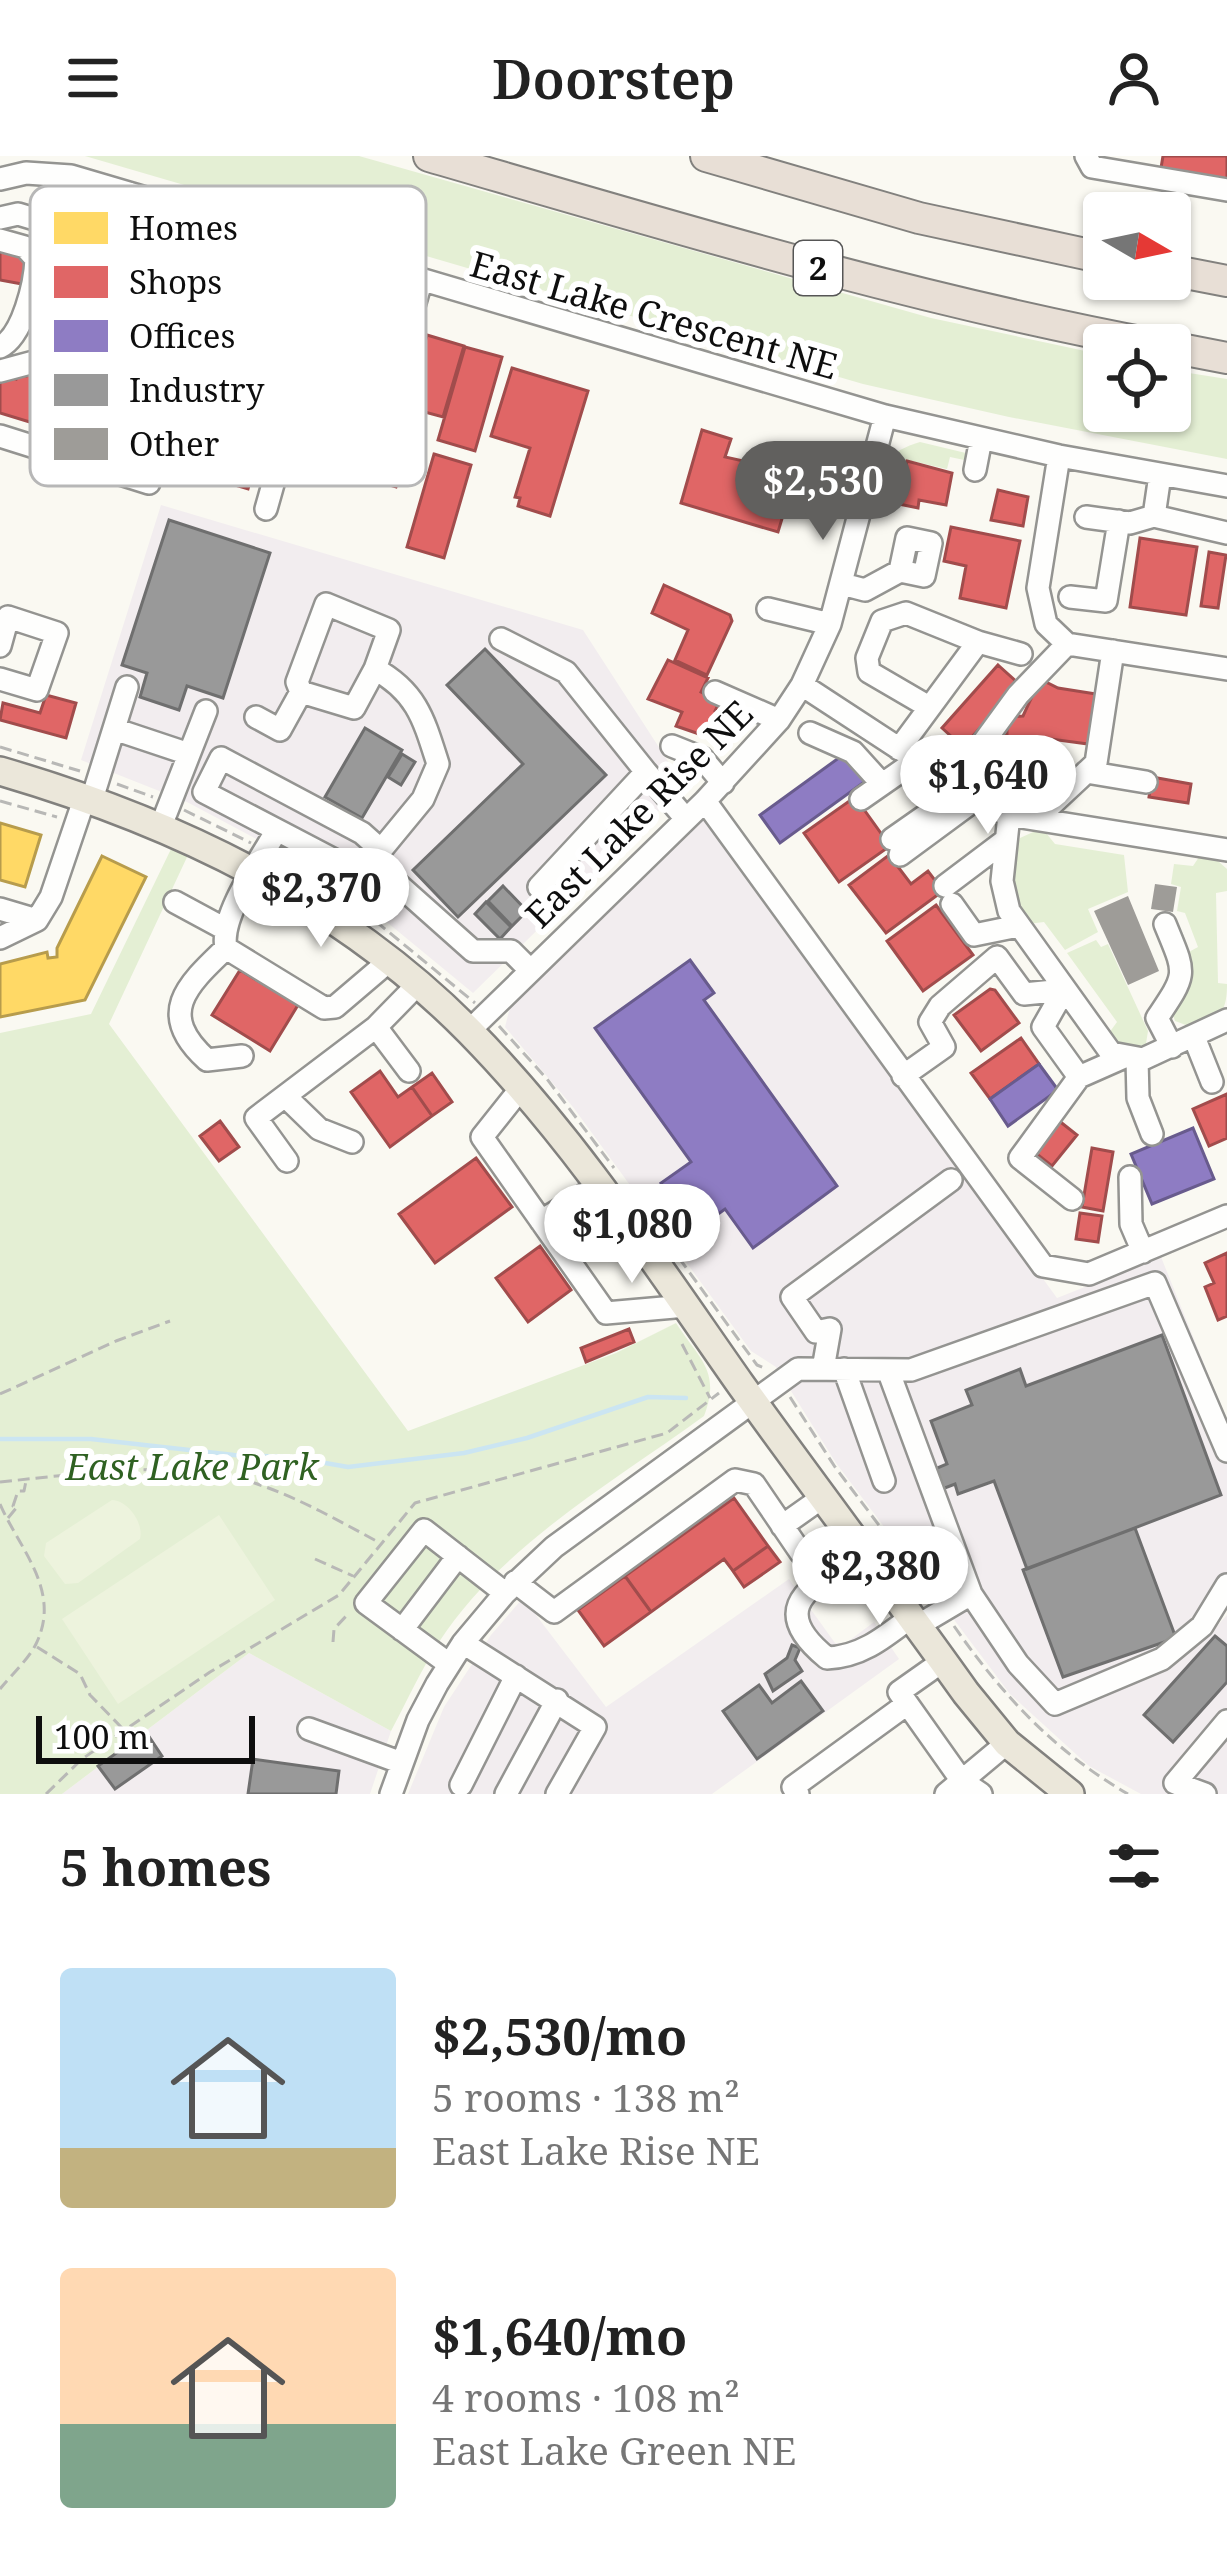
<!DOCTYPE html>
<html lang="en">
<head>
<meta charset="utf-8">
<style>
	body { margin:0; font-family:"Noto Serif",serif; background:#f2f2f2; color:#222; height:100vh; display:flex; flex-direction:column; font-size:45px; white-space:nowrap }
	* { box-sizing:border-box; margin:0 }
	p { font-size:39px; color:#767676 }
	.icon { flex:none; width:66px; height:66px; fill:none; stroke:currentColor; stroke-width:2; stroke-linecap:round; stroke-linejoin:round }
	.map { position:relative; height:1638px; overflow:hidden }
	.side { display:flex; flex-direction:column; background:#fff; flex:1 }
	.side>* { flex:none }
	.needle { width:78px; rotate:99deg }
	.fabs { position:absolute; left:1083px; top:36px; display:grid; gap:24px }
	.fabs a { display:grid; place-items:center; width:108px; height:108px; border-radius:12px; background:#fff; box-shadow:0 3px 9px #0004; font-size:60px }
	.scale { position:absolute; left:36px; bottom:30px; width:219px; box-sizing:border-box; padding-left:12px; border:6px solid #0e0e0e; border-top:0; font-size:33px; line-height:42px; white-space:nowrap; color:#0e0e0e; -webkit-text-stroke:9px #fff; paint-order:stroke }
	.price { position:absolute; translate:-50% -102px; padding:0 27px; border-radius:42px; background:#fff; color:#222; font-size:39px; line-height:78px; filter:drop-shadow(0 3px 6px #0008) }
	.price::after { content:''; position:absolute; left:50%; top:72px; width:36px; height:27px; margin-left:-18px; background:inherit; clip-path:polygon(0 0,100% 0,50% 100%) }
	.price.selected { background:#61605e; color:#fff }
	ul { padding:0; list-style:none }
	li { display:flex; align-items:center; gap:36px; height:300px; padding:0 60px }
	li span { display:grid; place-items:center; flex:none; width:336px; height:240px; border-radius:12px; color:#555 }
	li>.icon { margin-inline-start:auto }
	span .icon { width:144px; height:144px; fill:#fffc; stroke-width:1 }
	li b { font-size:51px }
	h2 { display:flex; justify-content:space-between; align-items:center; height:144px; padding:0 60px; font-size:51px }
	header { display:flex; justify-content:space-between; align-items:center; height:156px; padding:0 60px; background:#fff; font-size:54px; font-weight:600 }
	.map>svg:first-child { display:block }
	.industrial { fill:#f2edef }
	.green { fill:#e4efd4 }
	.pitch { fill:#edf3dd }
	.homes { fill:#ffd966; stroke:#b79c4c; stroke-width:3 }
	.shops { fill:#e06666; stroke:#a14c4c; stroke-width:3 }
	.offices { fill:#8e7cc3; stroke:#685b8d; stroke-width:3 }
	.industry { fill:#999; stroke:#6f6f6f; stroke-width:3 }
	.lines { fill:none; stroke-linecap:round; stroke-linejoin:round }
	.stream { stroke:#cbe5f2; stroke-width:4.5 }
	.building { fill:#9e9c98 }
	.minor-tunnel { stroke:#d7d6d0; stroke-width:21; stroke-dasharray:21 10; stroke-linecap:butt }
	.minor-casing { stroke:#949491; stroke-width:26 }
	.major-casing { stroke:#82817e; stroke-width:32 }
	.highway-casing { stroke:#82817e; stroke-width:34 }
	.path { stroke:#b8b8b6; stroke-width:3; stroke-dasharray:12 6; stroke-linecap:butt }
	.minor { stroke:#fefefd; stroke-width:21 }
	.major { stroke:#ebe7da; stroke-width:27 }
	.highway { stroke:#e8dfd6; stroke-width:30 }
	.labels { text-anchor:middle; stroke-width:12; stroke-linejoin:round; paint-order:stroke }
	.shield { fill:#fff; stroke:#565656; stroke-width:3 }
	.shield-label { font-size:33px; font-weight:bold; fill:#0e0e0e }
	.street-label { font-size:36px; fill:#0e0e0e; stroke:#fff }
	.park-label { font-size:36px; font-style:italic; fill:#2f6122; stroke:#fff }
	.key { fill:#fff; stroke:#b7b7b7; stroke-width:3 }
	.key-label { font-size:33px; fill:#0e0e0e }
</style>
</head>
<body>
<header><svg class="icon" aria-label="menu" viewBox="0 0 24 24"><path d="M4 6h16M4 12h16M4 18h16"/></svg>Doorstep<svg class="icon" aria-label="person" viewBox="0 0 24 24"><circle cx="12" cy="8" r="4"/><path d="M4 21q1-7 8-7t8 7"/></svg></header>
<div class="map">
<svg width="1227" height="1638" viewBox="0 0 1227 1638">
	<rect width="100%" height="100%" fill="#faf9f2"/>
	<path class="industrial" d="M161,349l422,125 101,156 -211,207 -113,-93 -79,-48 -94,-50 -106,-42z
		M697,664l12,1 348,477 104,-41 66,164v174l-15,26 6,4 9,-10v179h-86l-52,-28 -79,-72 -174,-231 -60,-96 -25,-16 -178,-244 -68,-80 6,-24z
		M789,1423l46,64h11l28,-21 25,37 -187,135h-304l36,-87 47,-72 32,-37 83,109z
		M249,1497l142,78 -21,63h-308z"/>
	<path class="green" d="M85,0h274l572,162 173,37v56h66v-41l57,9v80l-218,-42 -146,-33z
		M920,286l50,12 -1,7 -19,-4 -3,12 -40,-9 -6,31 -16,-2 -1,4 -6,-3c9,-32 11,-38 42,-48z
		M1042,672l13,16 69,11 4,37 -40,17 10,23 -33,18 -21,-28 -16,2c-17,-30 -21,-53 -8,-86z
		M172,691l16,8 -79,169 299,407 208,-78 60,-30c24,37 45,48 28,93 -92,67 -201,128 -265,226 -18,28 -32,59 -48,89l-142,-78 -187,141h-62v-761l91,-19z
		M1210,698l17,15v22l-11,2 2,90 9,1c0,29 -7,33 -33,44l-19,-7 -4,-12 20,-27 -4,-29 11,-6 -13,-34 -8,-2 4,-24 -10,-3 3,-20 19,2 6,-9z
		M1096,784l5,7 7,-3 40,87 -3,19 -26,-2 -10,-15 8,-11 -50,-69z"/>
	<path class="pitch" d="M112,1344c17,1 32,24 28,39l-62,44 -13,1 -21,-28 2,-13z
		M219,1359l56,85 -157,104 -56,-85z"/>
	<path class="homes" d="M0,667l41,12 -16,52 -25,-7z
		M102,700l44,21 -61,123 -85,17v-53l47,-12 1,6 9,-1v-9z"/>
	<path class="shops" d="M1163,0h64v28l-67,-10z
		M0,87l29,19 -7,22 -22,-4z
		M227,130l74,21 -53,182 -74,-22z
		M427,179l37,11 -21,71 -37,-10z
		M465,191l37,10 -27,94 -37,-11z
		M321,193l63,18 -20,71 43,13 -11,36 -30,-9 3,-7 -67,-20 8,-29 -29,-9 14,-46 19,6z
		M512,212l76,23 -38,125 -32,-10 2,-8 -5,-1 15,-49 -39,-12z
		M27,214l29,9 -13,47 -43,-13v-34l5,2 1,-5 10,3 1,-5 9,2z
		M702,274l29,9 -6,18 18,4 8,-5 46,13 -19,63 -97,-29z
		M434,298l37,11 -27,93 -37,-11z
		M907,305l45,12 -6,32 -27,-5 -1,8 -19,-4z
		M998,334l30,7 -5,29 -32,-6z
		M951,371l69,14 -14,67 -46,-10 6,-32 -22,-5z
		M1140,382l57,9 -11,68 -56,-8z
		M1209,396l17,3 -8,53 -17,-2z
		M664,429l66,30 2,6 -25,54 -32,-15 13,-30 -36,-17z
		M668,504l40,18 -7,14 19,9 -5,10 6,4 -4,12 -7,-3 -5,12 -29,-10 6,-14 -34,-13z
		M998,509l21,19 -56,63 -21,-19z
		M1040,523l18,9 38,6 -8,50 -37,-5 -14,11 8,14 -27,15 -23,-12 -2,-29 14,-3v-18l16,-1z
		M46,539l30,8 -10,35 -66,-18 3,-17 37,10z
		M1152,621l39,7 -3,19 -39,-6z
		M855,641l35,49 -51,36 -35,-49z
		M889,699l22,29 17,-13 15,20 -57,42 -37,-48z
		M936,749l37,50 -50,36 -36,-50z
		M240,814l58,35 -28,46 -58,-36z
		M990,833l5,1 24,33 -38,28 -27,-36z
		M1021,882l18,26 -49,35 -19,-26z
		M380,915l18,26 14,-10 20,29 -42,31 -39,-55z
		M432,917l20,29 -20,14 -20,-29z
		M1227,938v44l-18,8 -16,-37z
		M1058,964l19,15 -25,31 -19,-15z
		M220,965l19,26 -20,14 -19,-25z
		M1092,992l21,4 -10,59 -21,-4z
		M476,1002l36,49 -77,56 -36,-49z
		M1080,1057l22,3 -4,26 -22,-3z
		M540,1090l31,44 -43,32 -32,-44z
		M1227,1097v63l-9,4 -13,-33 9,-4 -9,-20z
		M629,1173l5,13 -48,20 -5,-14z
		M734,1342l34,48 -35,25 -9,-12 -73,53 -26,-36z
		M768,1390l12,16 -36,25 -11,-16z
		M625,1420l26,36 -47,34 -26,-36z"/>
	<path class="offices" d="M847,596l20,28 -87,63 -20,-28z
		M690,804l24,33 -10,7 133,186 -84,62 -28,-39 -30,22 -34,-48 30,-21 -96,-134z
		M1039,908l19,26 -50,36 -18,-27z
		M1193,972l21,51 -62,25 -21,-50z"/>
	<path class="industry" d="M169,364l101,33 -47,145 -36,-12 -8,24 -39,-13 7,-24 -25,-8z
		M485,493l121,126 -148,142 -45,-47 110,-106 -76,-79z
		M365,572l37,22 -40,68 -37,-21z
		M402,598l13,8 -14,23 -13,-8z
		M503,730l24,25 -15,15 -24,-25z
		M486,746l25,25 -11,12 -25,-25z
		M1162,1179l59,160 -194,74 -33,-88 -36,13 -3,-10 -18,7 -7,-20 17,-7 -16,-43 41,-16 -6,-15 54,-21 6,17z
		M1135,1372l41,110 -113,39 -40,-107z
		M1215,1480l12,10v36l-54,60 -29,-27z
		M792,1489l8,3 -5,12 7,11 -29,20 -8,-17 22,-16z
		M801,1525l22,30 -66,48 -34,-48 36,-26 13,18z
		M146,1576l16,24 -47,33 -17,-23z
		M253,1603l86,12 -3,23h-88z"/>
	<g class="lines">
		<path class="stream" d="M0,1283h91l143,16 57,2 57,10 116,-14 63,-15 121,-41 38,1"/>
	</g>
	<path class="building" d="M1155,728l22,3 -4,25 -22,-3z
		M1128,740l31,75 -31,14 -34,-74z"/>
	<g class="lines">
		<path class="minor-tunnel" d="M292,261l14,-47"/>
		<g class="minor-casing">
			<path id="minor" d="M1086,0l6,11 135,23
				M0,23l26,-6 45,3 814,240 174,40 168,30
				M158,46l-30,97 68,21 30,-98
				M0,62l18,-4 94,28 17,-49
				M0,84l25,7 11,12c-1,24 -13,77 -36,88
				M146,87l67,19
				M306,214l32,-114
				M0,215l45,-12 129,41 -25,83 -149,-47
				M380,268l41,-142
				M1059,300l-21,132 8,36 21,20 160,25
				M975,314l6,-31
				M1160,319l-6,41 73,17
				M266,353l26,-92
				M1086,361l44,6 24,-7
				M842,428l23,6 35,-19 24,5 7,-33 -24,-5 -7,33
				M1070,441l36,4 13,-80
				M768,453l62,15
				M501,483l65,33 80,100
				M978,486l43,12
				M0,490l8,-29 49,16 -20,57 -37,-11
				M802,529l185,121 22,9 218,35
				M301,536l-4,-10 29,-78 63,26 -14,39
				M715,536l64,28
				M256,561l24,13 21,-38 53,16 21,-39c42,23 49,51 63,95l-15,35 -42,51
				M114,573l75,25
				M810,577l43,19 29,32
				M672,590l30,12 21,25
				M899,593l79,-107 -72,-29 -24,8 -15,37 2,14 60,35
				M1086,616l60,10
				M953,628l65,-89 49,-51
				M92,643l35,-112
				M861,643l56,-39
				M705,645l338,465 46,8 138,-58
				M1009,659l-7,66 7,30 102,142 32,6 84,-39
				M1036,663l60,-56 17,-112
				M161,670l45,-115
				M277,674l-73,-38 17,-34 141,75 19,17 -8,11
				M892,683l70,-49
				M900,699l76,-56
				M363,719l-86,-45c-16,28 -58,87 -51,118l98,60 11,-1 54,-46
				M945,730l61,-46
				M539,731l107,-115 40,47
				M175,746l50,27
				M952,748l22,31 44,-9
				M0,753l37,11
				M331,762l42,-56 100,89h38l19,19
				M1165,768c21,51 23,48 -8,94l15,29
				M0,782l37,-18 14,-23 34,-100
				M226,792c-40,38 -70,66 -19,112l35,-4
				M469,875l236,-230 74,-81 23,-35 28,-61 55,-208
				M1194,881l18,45
				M1137,903l1,39 14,36
				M409,915l-33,-44 42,-43
				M903,920l41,-29 -14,-25 10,-16 57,-49 27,37 40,-4 -21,37 36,50 43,-19
				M521,932l-39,49 124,176 80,-7
				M285,940l34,33 33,13
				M287,1005l-31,-43 120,-91
				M1130,1021l1,47 12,28
				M1072,1043l-52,-41 59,-81
				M541,1065l58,-35
				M823,1213l7,-40 -14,3 -24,-35 159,-117
				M844,1213l40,112
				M888,1214l83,224 -54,32
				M782,1370l41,-29
				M862,1395c-46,34 -100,54 -35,107 34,-1 58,-21 84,-41
				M515,1426l39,30 181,-132 19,4 47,69
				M971,1438l47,70 37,40 107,-45 40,-33 25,-41
				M402,1474l56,-74
				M463,1487l132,84 -38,67
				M943,1505l-44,31 63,89 19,13
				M449,1508l-83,-61 58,-73 81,63
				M309,1573l93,34
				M461,1629l55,-109
				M391,1638l27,-74 19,-36 26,-41 42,-50 49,-46 244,-178 113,1 244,-87 72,168
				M506,1638l51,-94
				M798,1638l-5,-7 114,-83
				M946,1638l61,-51
				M1205,1638l-30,-11 52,-62"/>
		</g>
		<g class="major-casing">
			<path id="major" d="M0,615c175,51 341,130 470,261 104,106 186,232 271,353 74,103 151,204 225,308l41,50 63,51"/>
		</g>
		<g class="highway-casing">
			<path id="highway" d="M429,0c241,70 481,143 728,189
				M706,0l213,62 185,40
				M1170,114l57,11
				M1170,191l57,11"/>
		</g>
		<path class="path" d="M0,591l80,24
			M117,628l36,13
			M0,645l57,16
			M184,654l67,33
			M280,704l48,29
			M362,754l113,93
			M499,870l48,53 67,89
			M679,1102l78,107 7,3
			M682,1188l28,54
			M0,1238l116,-53 54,-20
			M790,1241l45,70 96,127
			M0,1326c59,-6 159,-19 216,-9 59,11 112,42 164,70
			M0,1348c20,46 62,87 36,140 -8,16 -25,31 -36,45
			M8,1362l9,-11 -4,-1 5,-15h6l2,-10
			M315,1403l38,17
			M954,1470c48,69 101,126 174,168
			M333,1486l1,-13 15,-16
			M37,1491l43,27 10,21 33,34
			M46,1638l36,-35 128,-87 129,-77 76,-92 252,-70 52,-40"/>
		<use href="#minor" class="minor"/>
		<use href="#major" class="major"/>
		<use href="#highway" class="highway"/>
	</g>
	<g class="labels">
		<rect class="shield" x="794" y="85" width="48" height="54" rx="9"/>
		<g class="shield-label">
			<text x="818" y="124">2</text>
		</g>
		<g class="street-label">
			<text transform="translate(654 159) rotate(16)" y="13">East Lake Crescent NE</text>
			<text transform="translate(639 658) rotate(-45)" y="13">East Lake Rise NE</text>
		</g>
		<g class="park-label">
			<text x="192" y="1324">East Lake Park</text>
		</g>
	</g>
	<rect x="30" y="30" width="396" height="300" rx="18" class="key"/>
	<rect x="54" y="56" width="54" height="32" fill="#ffd966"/>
	<rect x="54" y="110" width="54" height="32" fill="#e06666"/>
	<rect x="54" y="164" width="54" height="32" fill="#8e7cc3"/>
	<rect x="54" y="218" width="54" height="32" fill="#999"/>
	<rect x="54" y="272" width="54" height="32" fill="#9e9c98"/>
	<g class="key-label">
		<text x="129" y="84">Homes</text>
		<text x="129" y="138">Shops</text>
		<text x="129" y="192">Offices</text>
		<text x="129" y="246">Industry</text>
		<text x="129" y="300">Other</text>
	</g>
</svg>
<div class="fabs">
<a><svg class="needle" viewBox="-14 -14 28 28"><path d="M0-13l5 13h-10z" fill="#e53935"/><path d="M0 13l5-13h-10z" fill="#767676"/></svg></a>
<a><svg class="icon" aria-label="locate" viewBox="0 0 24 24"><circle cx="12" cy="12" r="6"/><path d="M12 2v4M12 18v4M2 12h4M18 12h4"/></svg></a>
</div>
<div class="scale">100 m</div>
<b class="price selected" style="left:823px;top:387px">$2,530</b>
<b class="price" style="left:988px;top:681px">$1,640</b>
<b class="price" style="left:321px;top:794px">$2,370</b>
<b class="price" style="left:632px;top:1130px">$1,080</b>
<b class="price" style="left:880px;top:1472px">$2,380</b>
</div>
<section class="side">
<h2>5 homes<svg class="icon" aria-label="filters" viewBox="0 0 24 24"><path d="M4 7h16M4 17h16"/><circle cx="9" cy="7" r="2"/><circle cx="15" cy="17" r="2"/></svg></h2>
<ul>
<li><span style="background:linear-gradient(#bfe0f5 75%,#c2b280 0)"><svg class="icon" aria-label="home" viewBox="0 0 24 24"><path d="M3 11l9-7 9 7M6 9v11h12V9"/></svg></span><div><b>$2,530/mo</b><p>5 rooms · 138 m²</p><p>East Lake Rise NE</p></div></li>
<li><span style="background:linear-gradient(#ffd9b3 65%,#7fa58c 0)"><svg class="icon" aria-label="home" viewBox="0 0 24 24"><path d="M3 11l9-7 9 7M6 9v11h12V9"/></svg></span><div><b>$1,640/mo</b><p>4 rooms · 108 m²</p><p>East Lake Green NE</p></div></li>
</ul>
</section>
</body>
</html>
